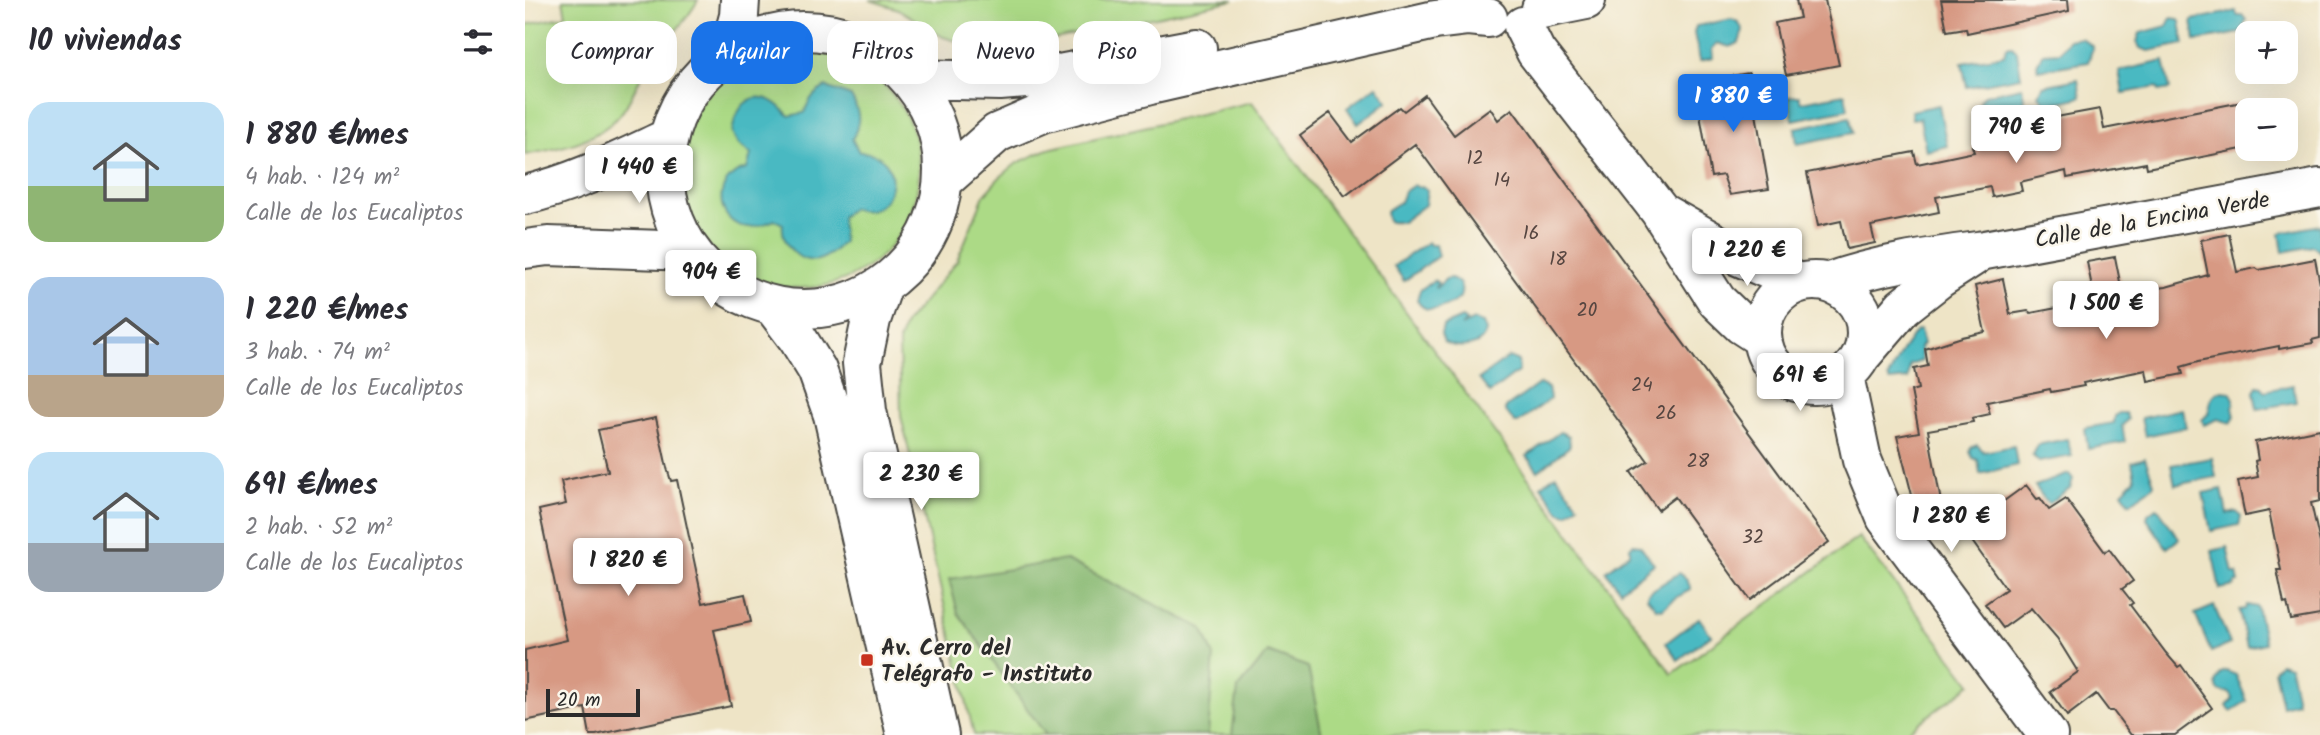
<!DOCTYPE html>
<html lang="es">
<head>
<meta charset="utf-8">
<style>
	body { margin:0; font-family:Kalam,sans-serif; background:#f2f2f3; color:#2b2b33; height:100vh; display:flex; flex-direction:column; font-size:26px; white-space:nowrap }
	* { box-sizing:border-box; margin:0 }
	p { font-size:23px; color:#7c7c81 }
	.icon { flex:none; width:38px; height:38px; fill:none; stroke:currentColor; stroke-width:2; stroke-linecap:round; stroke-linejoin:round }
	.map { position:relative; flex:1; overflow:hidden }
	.details { display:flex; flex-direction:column; background:#fff; width:525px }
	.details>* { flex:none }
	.banner { position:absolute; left:21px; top:21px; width:665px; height:63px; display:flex; gap:14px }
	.fabs { position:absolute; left:1710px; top:21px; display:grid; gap:14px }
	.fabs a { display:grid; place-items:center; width:63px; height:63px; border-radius:14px; background:#fff; box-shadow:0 7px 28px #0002; font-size:35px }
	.scale { position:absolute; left:21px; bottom:18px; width:94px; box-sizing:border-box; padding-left:7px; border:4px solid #2b2b2b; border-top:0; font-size:19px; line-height:24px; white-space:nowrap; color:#2b2b2b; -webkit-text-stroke:5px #fbf7ec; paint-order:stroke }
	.price { position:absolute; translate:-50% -60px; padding:0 16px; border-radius:7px; background:#fff; color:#222; font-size:23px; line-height:46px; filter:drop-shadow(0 2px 4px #0008) }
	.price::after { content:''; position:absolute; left:50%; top:42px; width:21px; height:16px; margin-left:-10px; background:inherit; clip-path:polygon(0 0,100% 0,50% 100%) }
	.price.selected { background:#1a73e8; color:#fff }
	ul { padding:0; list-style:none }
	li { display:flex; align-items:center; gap:21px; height:175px; padding:0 28px }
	li span { display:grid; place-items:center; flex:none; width:196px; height:140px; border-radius:21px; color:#555 }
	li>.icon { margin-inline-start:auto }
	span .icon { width:84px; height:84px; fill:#fffc; stroke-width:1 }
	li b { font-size:30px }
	h2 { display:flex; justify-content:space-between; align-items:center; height:84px; padding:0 28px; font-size:30px }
	.chip { padding:0 24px; border-radius:21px; background:#fff; box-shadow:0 7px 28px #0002; font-size:24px; line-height:63px }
	.chip.selected { background:#1a73e8; color:#fff }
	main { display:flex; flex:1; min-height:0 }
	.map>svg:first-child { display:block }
	.green { fill:#acda86; stroke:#6c8258; stroke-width:2 }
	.forest { fill:#89ba73; stroke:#5a724f; stroke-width:2 }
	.water { fill:#4ab9c2; stroke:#3a7276; stroke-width:2 }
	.building { fill:#d79983 }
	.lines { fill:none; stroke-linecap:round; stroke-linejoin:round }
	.minor-casing { stroke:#484742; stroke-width:42 }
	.minor { stroke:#fff; stroke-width:38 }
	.poi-dot { fill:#c8321e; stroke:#fbf7ec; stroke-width:2.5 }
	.labels { text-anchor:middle; stroke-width:5; stroke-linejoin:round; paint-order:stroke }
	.number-label { font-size:19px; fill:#564641 }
	.street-label { font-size:23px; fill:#2b2b2b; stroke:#fbf7ec }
	.poi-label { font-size:23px; font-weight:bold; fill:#2b2b2b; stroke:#fbf7ec; text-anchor:start }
</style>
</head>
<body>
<main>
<section class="details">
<h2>10 viviendas<svg class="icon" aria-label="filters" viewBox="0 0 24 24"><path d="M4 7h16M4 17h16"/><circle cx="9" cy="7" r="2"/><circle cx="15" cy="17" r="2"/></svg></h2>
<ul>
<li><span style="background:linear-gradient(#bfe0f5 60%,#8fb573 0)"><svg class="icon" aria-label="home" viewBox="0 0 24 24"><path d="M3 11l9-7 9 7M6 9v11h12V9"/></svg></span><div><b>1 880 €/mes</b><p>4 hab. · 124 m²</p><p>Calle de los Eucaliptos</p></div></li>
<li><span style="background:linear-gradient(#a9c7e8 70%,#b9a48a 0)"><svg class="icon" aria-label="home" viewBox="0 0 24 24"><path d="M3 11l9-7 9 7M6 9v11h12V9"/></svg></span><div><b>1 220 €/mes</b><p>3 hab. · 74 m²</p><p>Calle de los Eucaliptos</p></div></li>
<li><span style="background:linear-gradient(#bfe0f5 65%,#9aa5b1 0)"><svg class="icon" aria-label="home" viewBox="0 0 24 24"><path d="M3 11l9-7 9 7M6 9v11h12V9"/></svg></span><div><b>691 €/mes</b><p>2 hab. · 52 m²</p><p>Calle de los Eucaliptos</p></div></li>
</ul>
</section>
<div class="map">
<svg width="1795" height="735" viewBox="0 0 1795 735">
	<rect width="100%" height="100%" fill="#fbf7ec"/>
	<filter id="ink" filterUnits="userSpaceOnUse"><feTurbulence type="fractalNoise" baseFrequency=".0143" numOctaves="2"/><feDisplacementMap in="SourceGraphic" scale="14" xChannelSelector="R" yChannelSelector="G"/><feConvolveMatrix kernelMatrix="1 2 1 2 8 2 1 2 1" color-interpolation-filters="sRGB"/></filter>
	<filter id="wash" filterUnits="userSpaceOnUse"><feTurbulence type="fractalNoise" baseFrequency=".00686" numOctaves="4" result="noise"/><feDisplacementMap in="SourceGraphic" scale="28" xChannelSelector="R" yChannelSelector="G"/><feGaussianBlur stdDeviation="1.57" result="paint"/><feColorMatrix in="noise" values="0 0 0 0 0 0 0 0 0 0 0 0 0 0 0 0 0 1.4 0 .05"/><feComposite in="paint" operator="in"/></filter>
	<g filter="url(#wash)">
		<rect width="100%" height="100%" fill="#eee4c6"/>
		<path class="green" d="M38,0h135c-12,23 -31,39 -47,60 -13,17 -18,40 -32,56 -25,27 -61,32 -94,39v-130l41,-9z
			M345,0h364l-197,43 -64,3 -30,-9 -45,-28z
			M156 169a119 119 0 1 1 238 0a119 119 0 1 1-238 0Z
			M727,102l420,572 187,-137 112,147 -68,51h-929l-73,-319 -2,-74 6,-18 52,-63 27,-66 15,-17 18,-15 31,-14z"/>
		<path class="forest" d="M541,560l136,68 12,28 -6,79h-162l-88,-122 -9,-34z
			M743,652l40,15 14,68h-90l6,-46z"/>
		<path class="water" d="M1711,11l1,4h5l4,5 -6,13 -45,8 -3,-21z
			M1646,18l7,1 2,3 4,22 -35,7 -9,-3 -3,-6 3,-9 27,-7z
			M1207,19l6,3 5,8 -4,13 -9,4 -13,-4 -5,6 1,9 -13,3 -6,-28 2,-7z
			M1556,38l12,9 -5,15 -50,8 -1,-5 6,-12 17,-1 8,-12z
			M1487,46l5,5 4,26 -54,10 -5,-24 42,-8 2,-8z
			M1639,61l6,28 -11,2 -2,-4 -34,6 -4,-22z
			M1553,79l3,18 -34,8 -8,-10 4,-9z
			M852,86l11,15 -30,23 -11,-16z
			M301,87l25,9c9,16 10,27 1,43l7,13c51,-1 37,73 -7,56l-11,9 2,25c-6,6 -13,14 -22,17 -21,8 -41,-16 -38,-35l-8,-4c-9,3 -18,8 -28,7 -25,-2 -35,-35 -15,-51 4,-4 10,-6 15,-7l4,-15 -13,-10 -6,-11c6,-38 31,-48 57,-17l15,-3c5,-13 9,-20 22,-26z
			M1497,87l3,18 -36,8 -9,-7v-5l5,-6z
			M1320,94l3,15 -55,11 -5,-23 11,-1 2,6z
			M1414,105l8,41 -21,5 -6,-33 -8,1 -1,-8z
			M1325,117l3,16 -56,11 -2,-16z
			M889,185l3,2 5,-1 5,4 -2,15 -23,17h-12l-3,-3 -1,-8 14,-9 4,-10z
			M1795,225v27l-7,-6 -30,6 -3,-19z
			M903,242l2,3h5l3,11 -34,25 -10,-15z
			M926,278c10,3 13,12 8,21 -13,8 -34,18 -42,1l3,-10 14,-10 4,3 -3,4 1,1 10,-9z
			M937,318l4,3 -5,5 13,-6 9,3 3,8c-4,18 -29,18 -42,11l-3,-8 2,-8z
			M1395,330l3,14 -3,3 2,14 -12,4 -2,14 -18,2 -2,-3 14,-27 14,-20z
			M984,357l9,4 1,10 -29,22 -11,-14z
			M1014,384l9,4 2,11 -32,24h-3l-10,-13 2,-3z
			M1768,385l3,17 -39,7 -3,-17 3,-6 5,1 3,4z
			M1697,391l8,1 4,7 -1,8 2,10 -4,6 -13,-4 -14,6 -2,-5 7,-7c1,-9 1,-20 13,-22z
			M1657,409l4,18 -41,9 -4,-18z
			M1594,413h6l3,6 -6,7 3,16 -37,7 -3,-21 29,-5 1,-7z
			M1035,432l9,4 1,10 -32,25 -11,-15z
			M1542,439l5,17 -33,6 -7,-7 5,-10z
			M1452,445l7,7 30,-6 3,19 -37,9 -2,-14 -5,-2 -3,-6 1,-4z
			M1620,458l9,26 -3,4 -21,15 -8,-11 13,-13 -3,-17z
			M1687,458l4,19 -41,8 -4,-20z
			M1544,474l4,5 -3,9 -22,16 -13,-18z
			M1031,475l22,30 -11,9 -7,-2 -19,-26z
			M1697,489l5,25 10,-2 4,5 -2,8 -28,6 -8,-38z
			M1631,508l4,3 19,28 -12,9 -20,-29 1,-5z
			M1108,544l7,1 14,19 -34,26 -14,-19 24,-18v-6z
			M1702,547l6,26h4l2,9 -4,1v3l-15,3 -8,-38z
			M1154,573c5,2 12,12 11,17l-15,8 -13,11 -6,-1 -9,-11 1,-4z
			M1722,605l10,2 8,36 -18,4 -8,-37 6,-1z
			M1689,606l16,38 -19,8 -16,-38z
			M1174,618l12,17 -33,25 -12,-17z
			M1755,663l10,3 7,36 -15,4 -8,-36z
			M1701,671l10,4 11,26 -16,10 -4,-5 6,-7c-3,-10 -8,-5 -15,-9l-2,-7 5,-10z"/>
		<g id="blocks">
			<path class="building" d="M1271,0h29l14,65 -53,10 -11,-52 25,-5z
				M1416,0h127l1,11 -102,22 -1,-5 -19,3z
				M1224,73l20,116 -39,6 -7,-20 -12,2 -15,-85 14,-3 -1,-9z
				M900,95l29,40 36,-27 8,12 14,-11 317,433 -79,58 -75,-103 -17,13 -27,-38 17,-11 -233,-317 -70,52 -45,-61 30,-22 22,29 48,-35 4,4z
				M1722,101v47l-100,20 -1,-5 -79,15 -1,-7 -46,11 2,9 -30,6 -2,-10 -54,10 3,15 -68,14 4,17 -28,6 -6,-28 -23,5 -11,-53 107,-21 3,12 57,-12 -2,-6 82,-15 -3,-13 49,-9 4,20z
				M1704,234l8,38 19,-4 3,2 56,-11 5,25v54l-8,2 1,3 -34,6v-3l-81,16 -17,5 2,7 -35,7 -2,-11 -63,13 1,3 -33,6 -1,-3 -63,13 3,12 -18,4 1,4 -45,8 13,72 -26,5 -18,-71 22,-4 -8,-41 7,-2 -4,-20 14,-3 -3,-17 37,-12 23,-5 -10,-46 28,-7 7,35 18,-3 3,2 41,-8 2,-4 20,-4 -7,-35 28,-5 7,35 44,-5 42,-12 -7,-35z
				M131,418l11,50 4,13 6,-1 26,123 42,-9 6,28 -37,8 17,76 -135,29h-6l-5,-27 -60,13v-71l42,-10 -28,-130 27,-6 -5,-23 47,-10 -10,-41z
				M1795,429v72l-9,2 9,40v72l-29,5 -4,-17 -3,1 -7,-34h4l-12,-59 -24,5 -7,-35 20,-4 -3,-16 3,-1 -3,-18z
				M1501,485l11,14 3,-1 9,12 17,-11 39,53 4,-3 24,32 -11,8 11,14 -3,2 36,48 12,14 3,-2 31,43 -37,27h-44l-18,-24h-4l-13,-17 -29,22 -17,-24 28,-20 -21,-34 -26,-30 -28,20 -18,-24 21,-15 -42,-59z"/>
		</g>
	</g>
	<g filter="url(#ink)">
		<use href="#blocks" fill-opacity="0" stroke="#484742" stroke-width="2"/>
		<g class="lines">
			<g class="minor-casing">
				<path id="minor" d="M1016,9l45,-9
					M998,26l13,26 123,158 58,91 25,24 20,13
					M140 170a139 139 0 1 1 278 0a139 139 0 1 1-278 0Z
					M205,49l9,-33 1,-16
					M386,79l89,2 38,-3 159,-30
					M419,180l53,-47 46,-20 107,-28 285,-65 33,-4 20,2
					M0,195c48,-11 94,-34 139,-55
					M1139,214l74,42 61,27
					M0,249l23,-3 143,5
					M1237 333a52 52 0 1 1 104 0a52 52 0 1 1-104 0Z
					M1304,282c49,-18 104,-25 156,-32l335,-62
					M358,285l-12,35 -9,43 5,48 72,324
					M248,306l25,33 19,31 16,45 73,320
					M1336,356l42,-49 37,-29 34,-22
					M1319,376l18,84 24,58 162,217"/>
			</g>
			<use href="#minor" class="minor"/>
		</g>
	</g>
	<rect class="poi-dot" x="335" y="653" width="14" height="14" rx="3.5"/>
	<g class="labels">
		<g class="number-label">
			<text x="950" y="164">12</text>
			<text x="977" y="186">14</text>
			<text x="1006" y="239">16</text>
			<text x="1033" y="265">18</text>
			<text x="1062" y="316">20</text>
			<text x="1117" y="391">24</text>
			<text x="1141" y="419">26</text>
			<text x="1173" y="467">28</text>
			<text x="1228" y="543">32</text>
		</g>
		<g class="street-label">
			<text transform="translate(1627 219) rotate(-10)" y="8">Calle de la Encina Verde</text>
		</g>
		<g class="poi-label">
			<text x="356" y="655">Av. Cerro del<tspan x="356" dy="26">Telégrafo - Instituto</tspan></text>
		</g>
	</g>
</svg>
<div class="fabs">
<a>+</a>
<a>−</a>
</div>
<div class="scale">20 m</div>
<b class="price selected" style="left:1208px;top:134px">1 880 €</b>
<b class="price" style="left:1491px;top:165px">790 €</b>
<b class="price" style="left:114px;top:205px">1 440 €</b>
<b class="price" style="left:1222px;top:288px">1 220 €</b>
<b class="price" style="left:186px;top:310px">904 €</b>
<b class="price" style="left:1581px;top:341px">1 500 €</b>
<b class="price" style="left:1275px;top:413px">691 €</b>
<b class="price" style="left:396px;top:512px">2 230 €</b>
<b class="price" style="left:1426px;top:554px">1 280 €</b>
<b class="price" style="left:103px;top:598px">1 820 €</b>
<div class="banner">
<a class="chip">Comprar</a>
<a class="chip selected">Alquilar</a>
<a class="chip">Filtros</a>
<a class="chip">Nuevo</a>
<a class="chip">Piso</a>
</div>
</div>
</main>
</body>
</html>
